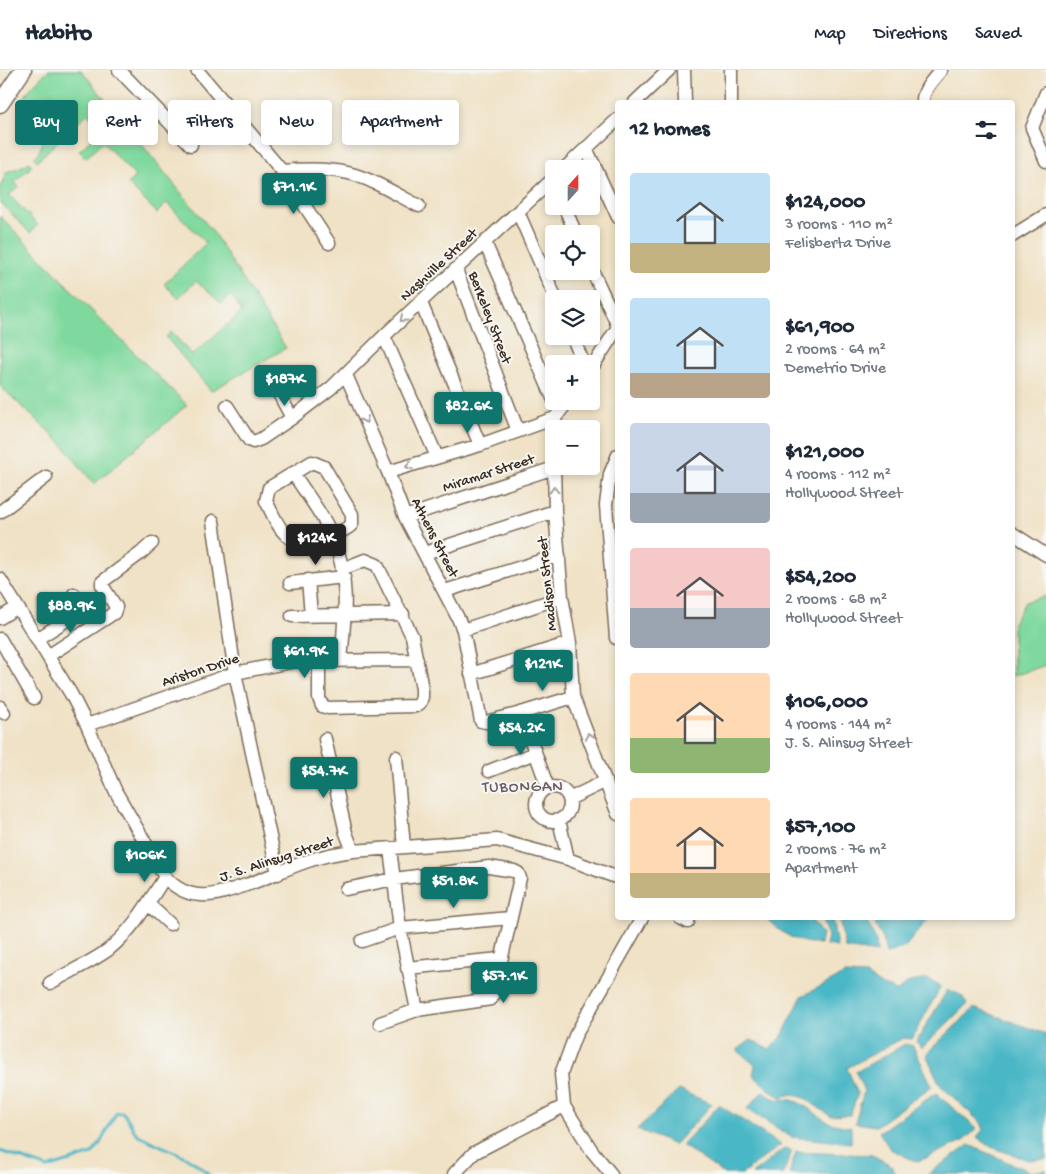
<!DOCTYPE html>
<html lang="en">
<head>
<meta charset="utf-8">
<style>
	body { margin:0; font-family:"Gochi Hand",sans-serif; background:#f2f2f3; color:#1f2937; height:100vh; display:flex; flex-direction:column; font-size:19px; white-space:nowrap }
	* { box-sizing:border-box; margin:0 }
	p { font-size:16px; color:#747a83 }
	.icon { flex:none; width:28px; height:28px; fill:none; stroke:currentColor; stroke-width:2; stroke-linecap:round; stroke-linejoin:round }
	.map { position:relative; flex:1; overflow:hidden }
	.panel { position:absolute; left:615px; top:30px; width:400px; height:820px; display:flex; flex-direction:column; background:#fff; border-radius:5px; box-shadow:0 2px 8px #0003 }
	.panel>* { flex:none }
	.top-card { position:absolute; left:15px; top:30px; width:475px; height:45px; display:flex; gap:10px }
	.needle { width:32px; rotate:21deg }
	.fabs { position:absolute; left:545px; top:90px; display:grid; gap:10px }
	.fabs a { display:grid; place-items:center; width:55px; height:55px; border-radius:5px; background:#fff; box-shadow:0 2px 8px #0003; font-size:25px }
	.price { position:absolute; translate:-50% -42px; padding:0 11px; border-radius:5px; background:#0f766e; color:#fff; font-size:16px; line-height:32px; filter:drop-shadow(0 1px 2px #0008) }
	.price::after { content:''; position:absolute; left:50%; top:30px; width:15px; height:11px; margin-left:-8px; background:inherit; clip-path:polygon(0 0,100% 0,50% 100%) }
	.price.on { background:#222; color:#fff }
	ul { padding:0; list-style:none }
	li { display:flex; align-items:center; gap:15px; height:125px; padding:0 15px }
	li span { display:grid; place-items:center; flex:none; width:140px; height:100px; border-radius:5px; color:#555 }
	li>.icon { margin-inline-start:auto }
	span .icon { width:60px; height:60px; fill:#fffc; stroke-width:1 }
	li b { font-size:21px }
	h2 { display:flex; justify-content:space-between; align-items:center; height:60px; padding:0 15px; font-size:21px }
	.pill { padding:0 18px; border-radius:5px; background:#fff; box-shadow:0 2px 8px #0003; font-size:18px; line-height:45px }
	.pill.on { background:#0f766e; color:#fff }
	header { display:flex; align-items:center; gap:30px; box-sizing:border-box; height:70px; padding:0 25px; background:#fff; border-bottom:1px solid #e0e1e3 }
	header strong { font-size:24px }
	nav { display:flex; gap:28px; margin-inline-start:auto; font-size:18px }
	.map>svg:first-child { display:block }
	.green { fill:#7fd99e; stroke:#5d825e }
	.water { fill:#4ab7c6; stroke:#427072 }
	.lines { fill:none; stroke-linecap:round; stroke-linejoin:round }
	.stream { stroke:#4ab7c6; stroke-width:3 }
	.minor-casing { stroke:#7a6a59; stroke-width:15 }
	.major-casing { stroke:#7a6a59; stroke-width:19 }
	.minor { stroke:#fff; stroke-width:12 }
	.major { stroke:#fff; stroke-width:16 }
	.oneway { stroke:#a79f9a }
	.labels { text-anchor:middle; stroke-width:4; stroke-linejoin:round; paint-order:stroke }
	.street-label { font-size:15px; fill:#3b2a1e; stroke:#f6f6f2 }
	.neighbourhood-label { font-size:16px; letter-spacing:1px; fill:#6c5c65; stroke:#f6f6f2 }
</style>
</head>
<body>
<header>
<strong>Habito</strong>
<nav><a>Map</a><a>Directions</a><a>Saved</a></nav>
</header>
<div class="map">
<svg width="1046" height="1104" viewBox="0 0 1046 1104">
	<rect width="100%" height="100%" fill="#f6f6f2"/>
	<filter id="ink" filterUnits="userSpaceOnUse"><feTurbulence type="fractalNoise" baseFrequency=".02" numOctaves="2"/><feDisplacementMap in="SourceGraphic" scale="10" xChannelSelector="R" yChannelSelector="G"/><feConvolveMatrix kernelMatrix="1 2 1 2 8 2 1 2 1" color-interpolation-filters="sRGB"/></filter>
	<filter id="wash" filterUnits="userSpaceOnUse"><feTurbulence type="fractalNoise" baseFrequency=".0096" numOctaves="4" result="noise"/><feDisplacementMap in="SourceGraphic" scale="20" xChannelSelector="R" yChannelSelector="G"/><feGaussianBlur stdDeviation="1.12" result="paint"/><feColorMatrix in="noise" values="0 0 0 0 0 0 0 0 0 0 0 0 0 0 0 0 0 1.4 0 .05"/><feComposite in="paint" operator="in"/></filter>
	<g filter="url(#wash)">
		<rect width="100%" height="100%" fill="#f0e2c6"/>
		<path class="green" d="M48,0h33l132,162 73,116 -75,43 -45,-54 5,-5 21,23 50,-43 -11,-17 -9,9 -26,-23 -18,17 -14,-14 42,-41 -39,-40 -10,10 -29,-29 7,-8 -32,-34 -17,16 -7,-7 23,-22 -15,-15 -50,47 -3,-3c13,-14 11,-32 -3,-44l3,-5 -12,-8 7,-11z
			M29,92l3,4 -17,16 4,5 -10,8 29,30 -8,8 -30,-31v-15l7,-15 18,-7z
			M0,146l98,101 89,88 -93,79 -32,-40 -62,-58z
			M1046,526v69l-33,11v-53l12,-21z"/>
		<path class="water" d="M766,848h47v4l9,12 -2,10c-23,-1 -39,-10 -54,-26z
			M821,848h11l5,29 -11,-2 2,-9z
			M839,848h26l11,22 1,13 -32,-5z
			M872,848h57l-24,29 -19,7 -3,-15z
			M845,904l21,1 15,10 16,6 12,-9 19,-3 13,7 -29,53 -9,-1 -56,30 11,26 -8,21 -20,1 -25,-18 -13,-4 -10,3 -9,-4 -20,-18 2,-10 -18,-15 14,-10 18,9 12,-11 21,-42z
			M948,919l14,7 5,8 -45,44 -6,-6z
			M974,938l72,26v125l-18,1 -37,-13 -14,-10 6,-7 -1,-6 -42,-39 -14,-31z
			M905,974l8,2 19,40 -56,40 -21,-3 9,-32 -8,-19z
			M679,1020l33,14 -38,41 -37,-16z
			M763,1021c16,14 17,5 32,10 13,5 22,15 33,21 8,3 15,4 23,5v16l-60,-6 -44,-28z
			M936,1023l41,36 -14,12 -46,21 -27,-13 -11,-17z
			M719,1035l62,40 -39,29h-18l-42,-29z
			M969,1075l62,27 15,-2v4h-118z
			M785,1078l7,3 -9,23h-31z
			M796,1082l76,3 21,11 1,8h-105z"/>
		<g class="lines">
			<path class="stream" d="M0,1081l48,17 44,-14 7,-9 17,-32 6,-1c8,7 10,18 15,22 23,14 53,20 71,40"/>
		</g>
	</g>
	<g filter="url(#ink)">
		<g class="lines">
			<g class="minor-casing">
				<path id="minor" d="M119,0l72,75
					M197,0l85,101 47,72
					M684,0l1,32
					M731,0v32
					M1046,23l-14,35 14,33
					M635,32l34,-32
					M923,32c-1,-12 11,-23 18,-32
					M586,78l32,69
					M564,99l54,-50
					M282,101c22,-2 44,-3 66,2 25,6 49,22 71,33
					M564,136l12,28
					M518,142l38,87
					M1012,166l34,-21
					M485,173l69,157
					M591,198l27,58
					M456,200l62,161
					M421,233l59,142
					M384,266l53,121
					M572,266l12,28
					M591,299l27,-42
					M346,305l42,97 17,45 53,101 5,12 18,91 5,1 35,-9 52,-16
					M271,309l21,39
					M227,336l22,34 4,2 8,-3 31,-21 39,-30 53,-52 170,-158
					M555,359v-11l13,-17
					M312,392l12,5 28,47v10c-7,8 -20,10 -29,12 -8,2 -16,6 -23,5 -18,0 -27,-27 -34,-40l3,-13z
					M554,392l1,49 7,86 8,46 3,54 45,117
					M388,402l92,-27 75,-27
					M293,403c12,19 30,42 39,62 18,40 13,83 9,125
					M0,442l46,-35
					M405,447l149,-49
					M213,451l22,152 43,201
					M1012,463l34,22
					M425,483l130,-42
					M0,509l71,115 16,31 29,67 49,85c25,27 50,19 81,8 21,-7 41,-17 62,-24 14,-5 29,-8 45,-10l144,-11 71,19 50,19
					M308,510l3,35
					M290,513l54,-6
					M445,521l114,-36
					M74,524l13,20
					M292,546l111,-2
					M0,548l16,-10
					M463,560l99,-33
					M616,568l-10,-133 4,-31 8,-19
					M0,569l34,59
					M37,569l47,-30
					M48,586l66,-43 2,-6 -14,-22v-3l39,-29 11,-10
					M319,591v37l3,8 6,2 88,-2 4,-3 2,-6v-8l-10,-53 -35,-71 -12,-5 -23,9
					M471,604l99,-31
					M0,637l4,6
					M521,643l27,75
					M87,655l148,-52 61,-12 121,-1
					M325,669l21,94 7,18
					M396,687l8,90
					M489,701l46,-18
					M536 734a17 17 0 1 1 34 0a17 17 0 1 1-34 0Z
					M569,729l37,-18
					M559,750l9,39
					M390,779l10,79 17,82
					M346,819l48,-10 95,-12 25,4 4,2 2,5 -27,118 -2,3 -74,11 -37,13
					M148,834l22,20
					M680,848l8,4
					M362,871l38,-13 110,-10
					M407,898l93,-9
					M50,913c19,-11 40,-20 58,-33 25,-20 40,-47 57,-73
					M454,1104l20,-21 90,-47
					M611,1104l-19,-23 -28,-45 -3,-32 14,-38 67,-118"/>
			</g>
			<g class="major-casing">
				<path id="major" d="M0,34l23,-34"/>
			</g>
			<use href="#minor" class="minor"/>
			<use href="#major" class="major"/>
		</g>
		<defs><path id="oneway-chevron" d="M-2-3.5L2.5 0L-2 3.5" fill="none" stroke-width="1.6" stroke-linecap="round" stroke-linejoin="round" transform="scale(1.25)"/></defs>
		<g class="oneway">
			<use href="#oneway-chevron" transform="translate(403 249) rotate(138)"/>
			<use href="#oneway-chevron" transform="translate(365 350) rotate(66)"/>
			<use href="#oneway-chevron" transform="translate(409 396) rotate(162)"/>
			<use href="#oneway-chevron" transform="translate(554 420) rotate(-92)"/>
			<use href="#oneway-chevron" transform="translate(589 666) rotate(-112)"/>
		</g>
	</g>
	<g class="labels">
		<g class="street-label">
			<text transform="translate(438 194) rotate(-43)" y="5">Nashville Street</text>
			<text transform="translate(491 247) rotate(69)" y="5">Berkeley Street</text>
			<text transform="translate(488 402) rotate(-18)" y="5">Miramar Street</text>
			<text transform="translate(436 467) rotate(63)" y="5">Athens Street</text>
			<text transform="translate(546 514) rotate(-96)" y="5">Madison Street</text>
			<text transform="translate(200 599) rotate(-18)" y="5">Ariston Drive</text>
			<text transform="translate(276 788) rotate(-18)" y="5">J. S. Alinsug Street</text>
		</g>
		<g class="neighbourhood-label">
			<text x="523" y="721">TUBONGAN</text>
		</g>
	</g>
</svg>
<div class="fabs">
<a><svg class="needle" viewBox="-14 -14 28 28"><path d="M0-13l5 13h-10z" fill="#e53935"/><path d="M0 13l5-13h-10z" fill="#747a83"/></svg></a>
<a><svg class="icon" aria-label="locate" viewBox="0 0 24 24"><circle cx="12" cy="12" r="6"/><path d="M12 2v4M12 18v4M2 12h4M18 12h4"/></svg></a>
<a><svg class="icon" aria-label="layers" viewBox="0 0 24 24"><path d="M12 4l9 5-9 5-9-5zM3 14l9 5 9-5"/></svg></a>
<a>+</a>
<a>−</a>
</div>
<b class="price" style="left:294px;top:145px">$71.1K</b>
<b class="price" style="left:285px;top:337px">$187K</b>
<b class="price" style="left:468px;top:364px">$82.6K</b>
<b class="price on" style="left:316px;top:496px">$124K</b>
<b class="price" style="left:71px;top:564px">$88.9K</b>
<b class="price" style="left:305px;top:609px">$61.9K</b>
<b class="price" style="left:543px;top:622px">$121K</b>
<b class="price" style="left:521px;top:686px">$54.2K</b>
<b class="price" style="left:324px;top:729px">$54.7K</b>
<b class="price" style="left:145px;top:813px">$106K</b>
<b class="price" style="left:454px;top:839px">$51.8K</b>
<b class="price" style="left:504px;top:934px">$57.1K</b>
<div class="top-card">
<a class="pill on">Buy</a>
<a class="pill">Rent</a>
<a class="pill">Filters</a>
<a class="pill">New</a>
<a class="pill">Apartment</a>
</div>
<section class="panel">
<h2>12 homes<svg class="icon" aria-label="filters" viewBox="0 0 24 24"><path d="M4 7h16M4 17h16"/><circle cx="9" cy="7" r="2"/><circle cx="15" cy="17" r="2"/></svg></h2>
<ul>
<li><span style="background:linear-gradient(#bfe0f5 70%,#c2b280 0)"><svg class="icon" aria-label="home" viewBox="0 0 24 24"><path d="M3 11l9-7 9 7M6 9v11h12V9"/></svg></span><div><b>$124,000</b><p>3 rooms · 110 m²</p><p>Felisberta Drive</p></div></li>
<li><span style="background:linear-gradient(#bfe0f5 75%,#b9a48a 0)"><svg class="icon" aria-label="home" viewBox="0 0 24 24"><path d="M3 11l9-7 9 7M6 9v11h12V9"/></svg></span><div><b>$61,900</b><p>2 rooms · 64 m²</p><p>Demetrio Drive</p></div></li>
<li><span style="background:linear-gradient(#c9d6e8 70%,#9aa5b1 0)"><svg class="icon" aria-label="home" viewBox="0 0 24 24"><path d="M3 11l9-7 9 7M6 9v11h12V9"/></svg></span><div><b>$121,000</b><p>4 rooms · 112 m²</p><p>Hollywood Street</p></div></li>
<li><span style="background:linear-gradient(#f6c9c9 60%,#9aa5b1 0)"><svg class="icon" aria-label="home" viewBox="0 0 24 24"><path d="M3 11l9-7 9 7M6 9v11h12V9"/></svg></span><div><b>$54,200</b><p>2 rooms · 68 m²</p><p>Hollywood Street</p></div></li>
<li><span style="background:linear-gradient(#ffd9b3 65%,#8fb573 0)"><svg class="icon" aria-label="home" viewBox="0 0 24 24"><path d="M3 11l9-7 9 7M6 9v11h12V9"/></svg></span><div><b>$106,000</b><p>4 rooms · 144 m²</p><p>J. S. Alinsug Street</p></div></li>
<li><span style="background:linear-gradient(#ffd9b3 75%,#c2b280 0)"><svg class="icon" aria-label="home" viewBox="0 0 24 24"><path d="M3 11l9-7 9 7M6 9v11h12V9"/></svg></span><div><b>$57,100</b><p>2 rooms · 76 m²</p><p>Apartment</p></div></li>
</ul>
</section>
</div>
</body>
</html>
